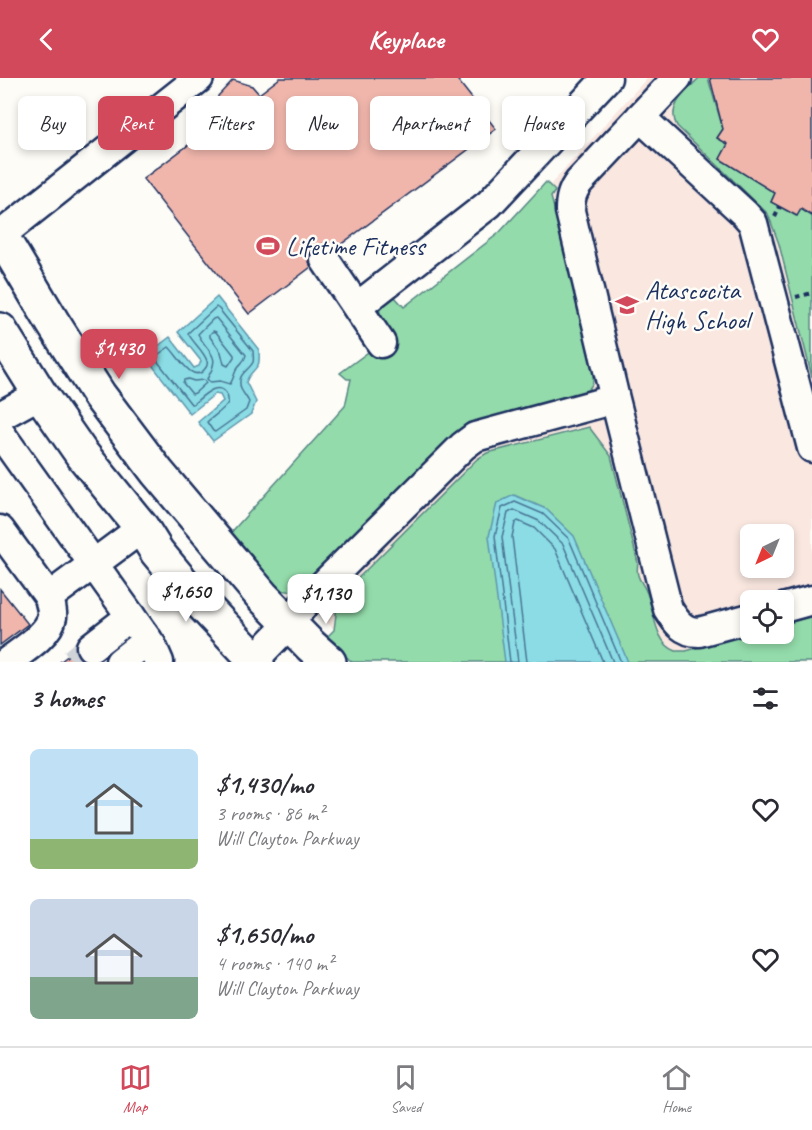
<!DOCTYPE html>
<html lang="en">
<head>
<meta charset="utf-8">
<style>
	body { margin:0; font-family:Caveat,sans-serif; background:#f2f2f3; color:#2b2b33; height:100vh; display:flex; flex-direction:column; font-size:22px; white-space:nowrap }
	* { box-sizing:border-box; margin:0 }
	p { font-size:20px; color:#7c7c81 }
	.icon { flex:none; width:33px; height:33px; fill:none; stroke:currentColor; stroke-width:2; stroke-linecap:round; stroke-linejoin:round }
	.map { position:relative; height:584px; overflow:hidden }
	.drawer { display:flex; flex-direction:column; background:#fff; flex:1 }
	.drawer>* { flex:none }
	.hud { position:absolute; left:18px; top:18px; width:777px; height:54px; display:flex; gap:12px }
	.needle { width:39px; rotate:223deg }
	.fabs { position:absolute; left:740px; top:446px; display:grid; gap:12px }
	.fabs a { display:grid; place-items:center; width:54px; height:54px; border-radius:9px; background:#fff; box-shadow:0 3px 9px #0003; font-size:30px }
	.price { position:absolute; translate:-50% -51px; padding:0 14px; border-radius:12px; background:#fff; color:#222; font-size:20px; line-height:39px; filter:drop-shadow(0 2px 3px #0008) }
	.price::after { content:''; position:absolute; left:50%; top:36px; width:18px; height:14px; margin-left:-9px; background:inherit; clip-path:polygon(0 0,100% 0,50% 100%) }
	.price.selected { background:#d1495b; color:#fff }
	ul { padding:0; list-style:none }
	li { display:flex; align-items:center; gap:18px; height:150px; padding:0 30px }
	li span { display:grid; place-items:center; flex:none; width:168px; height:120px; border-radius:9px; color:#555 }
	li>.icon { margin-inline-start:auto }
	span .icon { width:72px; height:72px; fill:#fffc; stroke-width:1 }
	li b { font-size:26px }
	h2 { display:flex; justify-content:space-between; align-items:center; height:72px; padding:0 30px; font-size:26px }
	.chip { padding:0 21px; border-radius:9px; background:#fff; box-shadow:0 3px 9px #0003; font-size:21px; line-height:54px }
	.chip.selected { background:#d1495b; color:#fff }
	header { display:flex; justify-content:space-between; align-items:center; height:78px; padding:0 30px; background:#d1495b; color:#fff; font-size:27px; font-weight:600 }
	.tabs { display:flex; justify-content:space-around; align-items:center; height:84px; border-top:2px solid #e1e1e2; background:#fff; font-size:16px; color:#7c7c81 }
	.tabs a { display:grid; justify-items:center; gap:3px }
	.tabs .selected { color:#d1495b }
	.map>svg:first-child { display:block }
	.built { fill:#f9e7e0; fill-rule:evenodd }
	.green { fill:#93dbaa; stroke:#578584; stroke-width:1.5 }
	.water { fill:#8bdce4; stroke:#5e97ae; stroke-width:1.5 }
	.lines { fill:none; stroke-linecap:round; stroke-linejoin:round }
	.shore { stroke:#487494; stroke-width:1.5 }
	.building { fill:#f0b6ac; stroke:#1b2f5e; stroke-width:1.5 }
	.minor-tunnel { stroke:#d0d3d8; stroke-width:28; stroke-dasharray:28 14; stroke-linecap:butt }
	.minor-casing { stroke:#1b2f5e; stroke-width:33 }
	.major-casing { stroke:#1b2f5e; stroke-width:38 }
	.path { stroke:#1b2f5e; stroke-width:4; stroke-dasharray:4.5 4.5; stroke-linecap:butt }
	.minor { stroke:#fdfcf7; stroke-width:28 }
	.major { stroke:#fdfcf7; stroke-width:33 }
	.labels { text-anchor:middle; stroke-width:5; stroke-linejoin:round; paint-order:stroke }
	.poi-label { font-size:26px; fill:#1b2f5e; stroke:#fdfcf7; text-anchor:start }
</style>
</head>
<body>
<header><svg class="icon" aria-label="back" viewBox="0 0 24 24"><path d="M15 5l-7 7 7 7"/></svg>Keyplace<svg class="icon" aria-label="heart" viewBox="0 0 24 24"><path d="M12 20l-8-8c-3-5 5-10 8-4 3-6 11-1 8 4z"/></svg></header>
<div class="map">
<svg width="812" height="584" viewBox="0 0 812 584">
	<rect width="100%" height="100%" fill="#fdfcf7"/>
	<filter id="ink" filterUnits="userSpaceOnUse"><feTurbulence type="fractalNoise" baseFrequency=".0167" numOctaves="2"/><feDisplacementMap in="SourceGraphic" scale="12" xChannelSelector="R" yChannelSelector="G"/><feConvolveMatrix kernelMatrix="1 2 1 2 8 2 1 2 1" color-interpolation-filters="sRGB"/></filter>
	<g filter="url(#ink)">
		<path class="built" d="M647,0h165v584l-462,-17 -114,-113zM750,456h33v33h-33zM750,522h33v33h-33z"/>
		<path class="green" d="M699,0h9l15,51 -6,9 11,6 -8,15 55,34 -4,9 25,14 5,-7 11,7v161l-33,-133 -11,-30 -91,-88c-11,-19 9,-35 22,-48z
			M546,104l9,9 -4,6 4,15 11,28 -3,6 30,119c1,16 2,22 -13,30l-95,25 -183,167 -2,-1 -5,5c-8,1 -14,0 -21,-3l-47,-51 118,-131 6,-27h-4l-7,-6 47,-35c-8,-12 -9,-21 -6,-35l13,-7 10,11 95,-74z
			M589,349l22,29 27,107c-3,16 4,17 9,30 7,18 8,51 29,58 1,0 9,0 10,0l65,-18h32v-9l29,-8v46h-460l-26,-24 8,-8 4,-32 139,-139 10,-6z"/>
		<path class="water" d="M217,219l42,53c0,5 1,11 -1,15 -4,7 -9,8 -12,17l10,20 -5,12 -38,27 -15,-19 25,-21 -3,-6 -5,-1 -25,20 -45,-58 25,-19 24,31 5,-2 2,-5 -23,-29z
			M514,417l32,14 28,27 54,126h-123l-16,-126 8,-33z"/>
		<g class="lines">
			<path class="shore" d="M216,229l3,2 34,42c0,3 1,8 0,11 -4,9 -17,11 -12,27 2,4 6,9 8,13l-3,8 -31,22 -2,-1 -6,-9c5,-5 20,-14 21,-20 1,-3 -1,-7 -2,-9 -9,-13 -25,5 -33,11h-2l-36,-46 1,-2 13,-9c8,7 23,37 35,23 3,-3 4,-6 3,-9 -3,-10 -15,-19 -19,-28z
				M216,240l30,37c-1,6 -4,7 -8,12 -4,5 -4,12 -8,17l-10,-3 -10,1 -3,-3c15,-25 2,-24 -9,-45l15,-15z
				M213,253l3,1 18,23v2l-6,9 -4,-2 -3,-12 -11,-15v-3z
				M188,301l6,2 10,-1 2,3 -11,10 -3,1 -9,-11 1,-3z
				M510,584l-15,-126 7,-28 13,-6 28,12 26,25 52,123
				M518,584l-16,-125 6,-24 6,-3 25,11 24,23 50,118
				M527,584l-15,-125 3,-14 3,-2 16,7 21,21 48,113"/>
		</g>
		<path class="building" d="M280,0h176l40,51 -160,119 -4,-3 -8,-1 -9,3 -5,6 -1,8 2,6 -62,47 -106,-135 80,-60 -6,-8 1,-15 15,-16 19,6 7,8z
			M710,0h102v138l-11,-7 -4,7 -26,-14 4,-9 -55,-34 8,-15 -11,-6 6,-9z
			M0,511l28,35 -28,21z
			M75,572l3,8 6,4h-24z"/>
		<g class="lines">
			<path class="minor-tunnel" d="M73,584l18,-15"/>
			<g class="minor-casing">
				<path id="minor" d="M677,0l-98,104c-7,9 -9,17 -9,29l45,188 53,210c8,13 15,23 31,23l51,-14
					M640,39l105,97 8,9 59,225
					M1,157l198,-157
					M325,182l56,83
					M357,229l132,-103 118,-126
					M0,338l40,-22
					M0,355l152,213 7,16
					M0,452l49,67
					M783,530l29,-8
					M91,569l40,-31
					M7,584c13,-10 42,-27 45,-45 1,-6 -2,-14 -3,-20l93,-69
					M120,584l28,-22
					M252,584l37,-38 16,-21 158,-157 12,-9 140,-38"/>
			</g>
			<g class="major-casing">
				<path id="major" d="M0,156l53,89 46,72 58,77 105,124 49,50 18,16
					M0,252l40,64 41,59 61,75 15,24 29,35 71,75"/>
			</g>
			<path class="path" d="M775,139l5,-10
				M796,219l16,-4"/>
			<use href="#minor" class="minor"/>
			<use href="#major" class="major"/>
		</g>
	</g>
	<defs>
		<g id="stadium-bare" transform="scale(1.8)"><path d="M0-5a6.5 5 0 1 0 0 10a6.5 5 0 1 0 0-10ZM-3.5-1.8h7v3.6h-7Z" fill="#d1495b" stroke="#fdfcf7" stroke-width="2.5" paint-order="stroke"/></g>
		<g id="school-bare" transform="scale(1.8)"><path d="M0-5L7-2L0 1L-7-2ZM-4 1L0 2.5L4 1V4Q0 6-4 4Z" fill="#d1495b" stroke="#fdfcf7" stroke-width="2.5" paint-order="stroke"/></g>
	</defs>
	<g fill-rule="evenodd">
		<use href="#stadium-bare" x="268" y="168"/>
		<use href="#school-bare" x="627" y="227"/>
	</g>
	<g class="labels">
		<g class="poi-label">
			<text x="286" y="177">Lifetime Fitness</text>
			<text x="645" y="221">Atascocita<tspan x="645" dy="30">High School</tspan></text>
		</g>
	</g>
</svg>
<div class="fabs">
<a><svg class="needle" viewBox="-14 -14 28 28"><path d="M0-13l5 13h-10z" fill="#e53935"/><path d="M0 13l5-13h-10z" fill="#7c7c81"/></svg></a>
<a><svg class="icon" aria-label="locate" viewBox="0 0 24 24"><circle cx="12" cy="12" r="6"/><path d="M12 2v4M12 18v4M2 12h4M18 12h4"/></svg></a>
</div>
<b class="price selected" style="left:119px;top:302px">$1,430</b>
<b class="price" style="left:186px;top:545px">$1,650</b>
<b class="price" style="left:326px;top:547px">$1,130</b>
<div class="hud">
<a class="chip">Buy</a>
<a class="chip selected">Rent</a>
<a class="chip">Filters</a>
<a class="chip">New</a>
<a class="chip">Apartment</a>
<a class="chip">House</a>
</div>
</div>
<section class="drawer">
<h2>3 homes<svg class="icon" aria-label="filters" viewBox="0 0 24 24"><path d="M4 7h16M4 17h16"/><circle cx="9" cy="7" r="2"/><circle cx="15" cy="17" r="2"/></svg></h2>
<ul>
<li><span style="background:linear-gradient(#bfe0f5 75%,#8fb573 0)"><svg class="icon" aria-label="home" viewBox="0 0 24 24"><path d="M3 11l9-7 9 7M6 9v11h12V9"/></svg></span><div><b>$1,430/mo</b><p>3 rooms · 86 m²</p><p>Will Clayton Parkway</p></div><svg class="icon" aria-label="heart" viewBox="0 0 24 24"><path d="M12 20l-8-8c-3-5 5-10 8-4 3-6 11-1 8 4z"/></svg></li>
<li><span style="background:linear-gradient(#c9d6e8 65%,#7fa58c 0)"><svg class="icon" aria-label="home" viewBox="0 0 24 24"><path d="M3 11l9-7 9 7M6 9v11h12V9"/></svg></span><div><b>$1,650/mo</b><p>4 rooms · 140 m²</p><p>Will Clayton Parkway</p></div><svg class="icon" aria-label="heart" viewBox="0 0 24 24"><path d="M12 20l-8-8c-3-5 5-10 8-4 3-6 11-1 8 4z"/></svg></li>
</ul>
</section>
<nav class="tabs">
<a class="selected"><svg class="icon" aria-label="map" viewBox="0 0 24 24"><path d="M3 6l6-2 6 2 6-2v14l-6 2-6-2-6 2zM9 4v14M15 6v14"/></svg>Map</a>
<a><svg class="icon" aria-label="saved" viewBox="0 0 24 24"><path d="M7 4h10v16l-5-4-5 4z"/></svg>Saved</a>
<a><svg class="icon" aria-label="home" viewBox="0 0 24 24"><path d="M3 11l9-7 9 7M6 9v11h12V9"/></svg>Home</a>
</nav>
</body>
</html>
